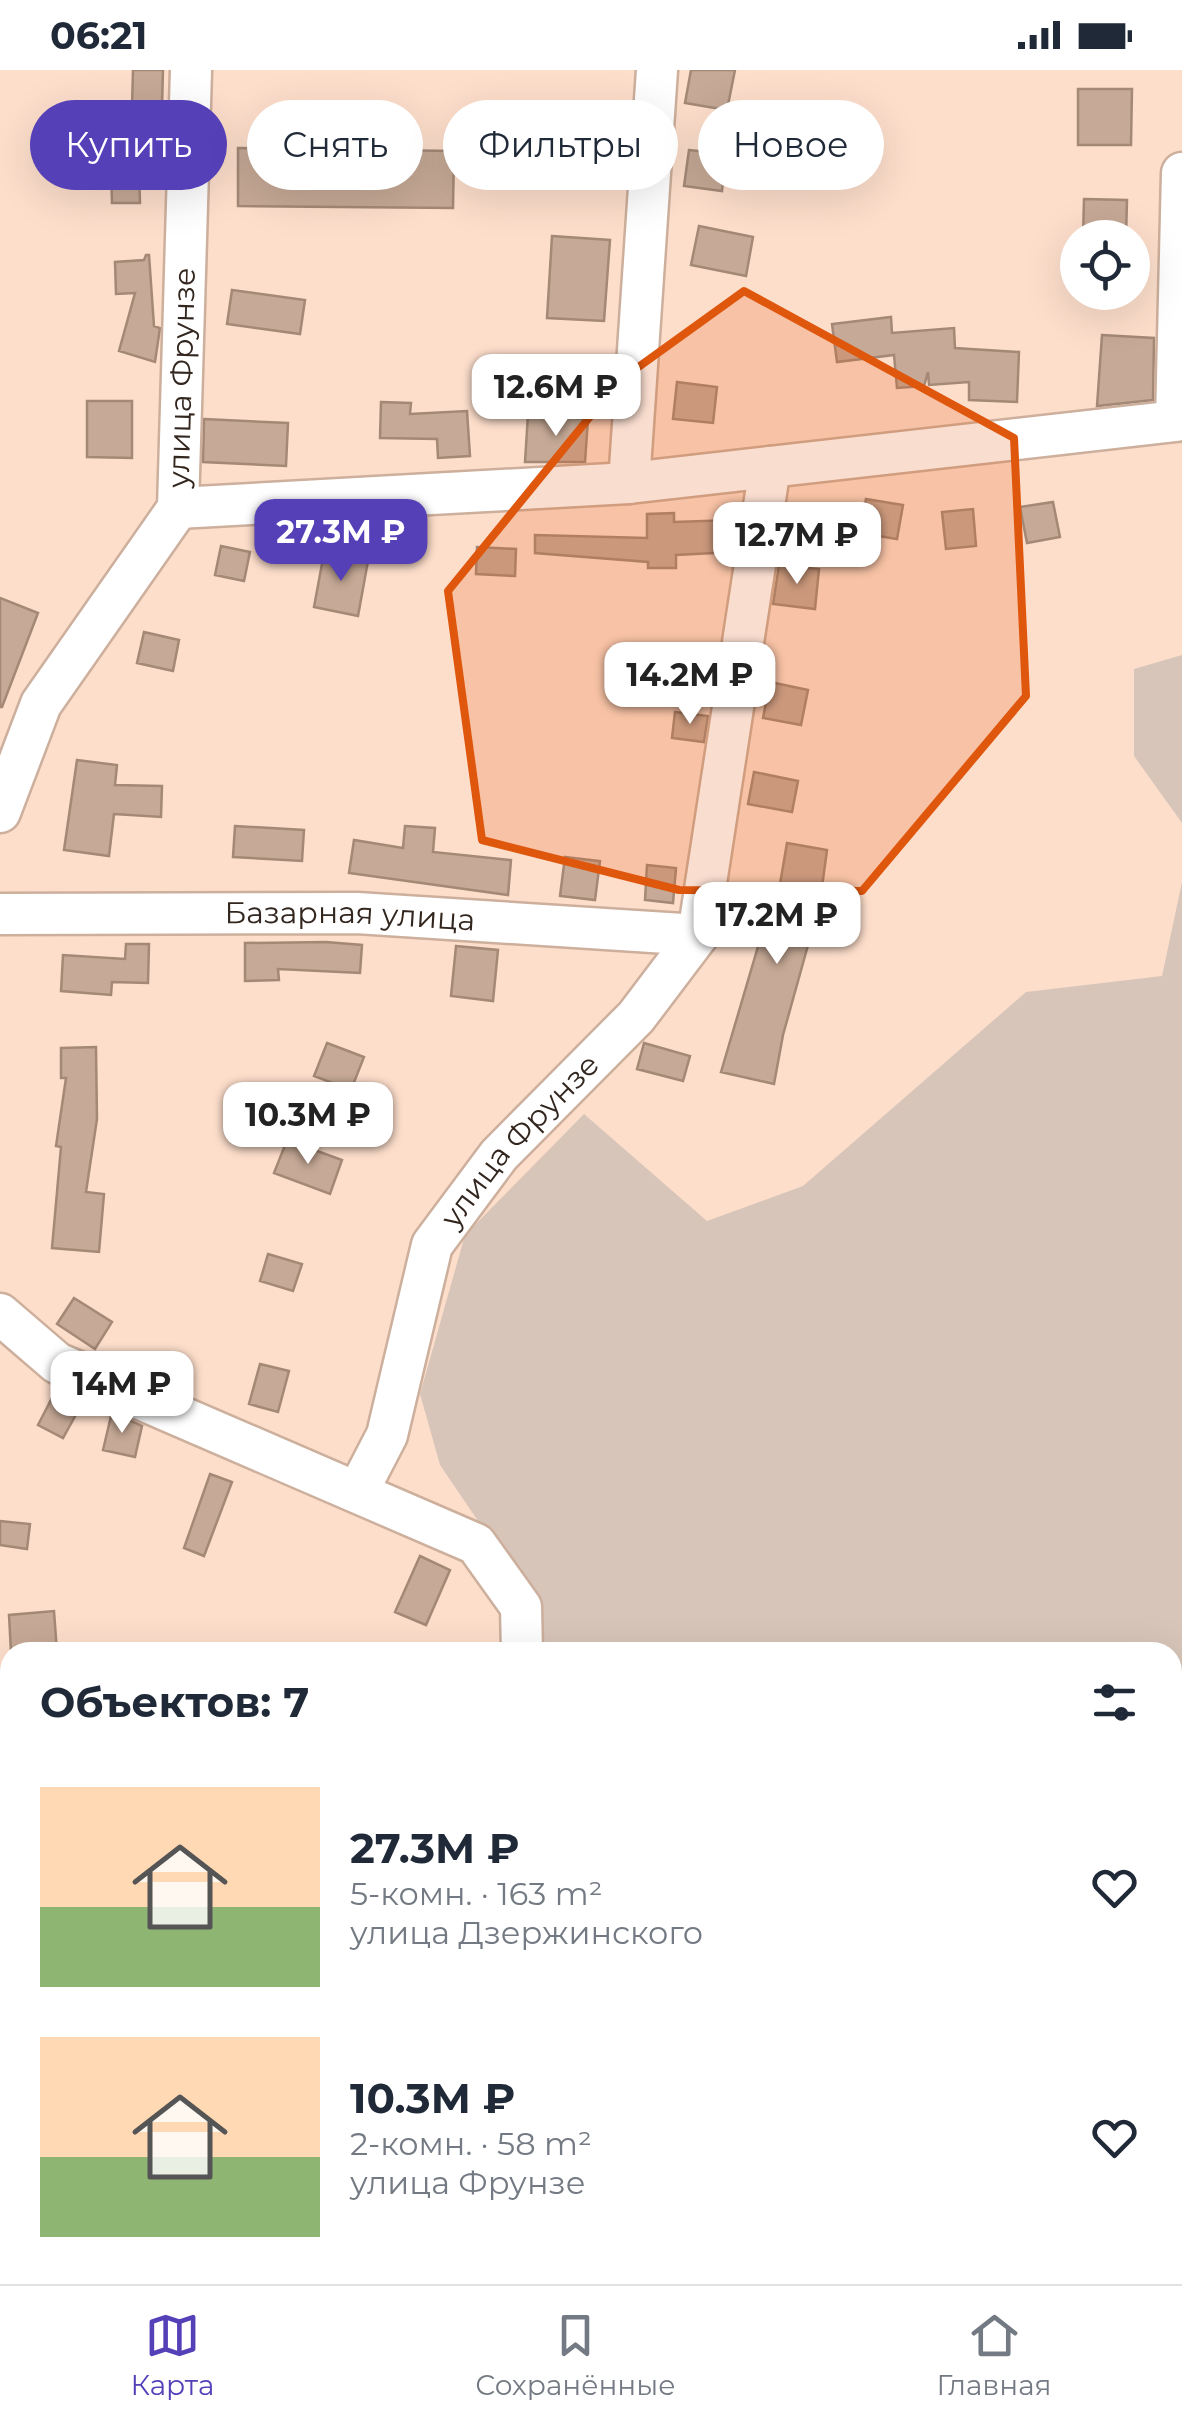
<!DOCTYPE html>
<html lang="ru">
<head>
<meta charset="utf-8">
<style>
	body { margin:0; font-family:Montserrat,sans-serif; background:#f2f2f3; color:#1f2937; height:100vh; display:flex; flex-direction:column; font-size:38px; white-space:nowrap }
	* { box-sizing:border-box; margin:0 }
	p { font-size:32px; color:#747a83 }
	.icon { flex:none; width:55px; height:55px; fill:none; stroke:currentColor; stroke-width:2; stroke-linecap:round; stroke-linejoin:round }
	.map { position:relative; flex:1; overflow:hidden }
	.drawer { position:absolute; left:0px; top:1572px; width:1182px; height:642px; display:flex; flex-direction:column; background:#fff; border-radius:30px 30px 0 0; box-shadow:0 10px 40px #0002 }
	.drawer>* { flex:none }
	.top-card { position:absolute; left:30px; top:30px; width:1122px; height:90px; display:flex; gap:20px }
	.buttons { position:absolute; left:1060px; top:150px; display:grid; gap:20px }
	.buttons a { display:grid; place-items:center; width:90px; height:90px; border-radius:50%; background:#fff; box-shadow:0 10px 40px #0002; font-size:50px }
	.price { position:absolute; translate:-50% -85px; padding:0 22px; border-radius:20px; background:#fff; color:#222; font-size:32px; line-height:65px; filter:drop-shadow(0 2px 5px #0008) }
	.price::after { content:''; position:absolute; left:50%; top:60px; width:30px; height:22px; margin-left:-15px; background:inherit; clip-path:polygon(0 0,100% 0,50% 100%) }
	.price.current { background:#5540b8; color:#fff }
	ul { padding:0; list-style:none }
	li { display:flex; align-items:center; gap:30px; height:250px; padding:0 40px }
	li span { display:grid; place-items:center; flex:none; width:280px; height:200px; border-radius:0px; color:#555 }
	li>.icon { margin-inline-start:auto }
	span .icon { width:120px; height:120px; fill:#fffc; stroke-width:1 }
	li b { font-size:42px }
	h2 { display:flex; justify-content:space-between; align-items:center; height:120px; padding:0 40px; font-size:42px }
	.pill { padding:0 35px; border-radius:45px; background:#fff; box-shadow:0 10px 40px #0002; font-size:35px; line-height:90px }
	.pill.current { background:#5540b8; color:#fff }
	.status { display:flex; justify-content:space-between; align-items:center; height:70px; padding:0 50px; background:#fff; direction:ltr }
	.status svg { height:28px; fill:currentColor }
	.tabs { display:flex; justify-content:space-around; align-items:center; height:140px; border-top:2px solid #e0e1e3; background:#fff; font-size:28px; color:#747a83 }
	.tabs a { display:grid; justify-items:center; gap:5px }
	.tabs .current { color:#5540b8 }
	.map>svg:first-child { display:block }
	.green { fill:#d8c5b9 }
	.water { fill:#8989a6 }
	.building { fill:#c6a996; stroke:#a48977; stroke-width:2.5 }
	.lines { fill:none; stroke-linecap:round; stroke-linejoin:round }
	.minor-casing { stroke:#ccaf9c; stroke-width:45 }
	.minor { stroke:#fff; stroke-width:40 }
	.marked { fill:#df560d; fill-opacity:0.2; stroke:#df560d; stroke-width:8; stroke-linejoin:round }
	.labels { text-anchor:middle; stroke-width:9; stroke-linejoin:round; paint-order:stroke }
	.street-label { font-size:30px; fill:#32261f; stroke:#fff }
</style>
</head>
<body>
<div class="status"><b>06:21</b><svg viewBox="0 0 49 12"><path d="M0 12V9h3v3zM5 12V6h3v6zM10 12V3h3v9zM15 12V0h3v12zM26 1h20v11H26zM47 4h2v5h-2z"/></svg></div>
<div class="map">
<svg width="1182" height="2214" viewBox="0 0 1182 2214">
	<rect width="100%" height="100%" fill="#fddecb"/>
	<path class="green" d="M1182,585v168l-48,-67v-87z
		M1182,812v1298l-9,11 -1,-539h-643l-17,-81 -72,-106 -20,-71 45,-159 119,-121 123,107 96,-35 223,-194 136,-16z
		M10,2048v157h1089l-7,9h-1092l5,-161z"/>
	<path class="water" d="M1182,2131v83h-90l9,-9h71l1,-65z
		M555,2205h91l7,9h-103z"/>
	<path class="building" d="M133,0h30l-2,73h-30z
		M691,0h44l-8,40 -42,-7z
		M1078,19h54l-1,56h-53z
		M560,71l50,5 -3,31 -49,-5z
		M238,78l216,3 -1,57 -215,-2z
		M689,80l37,4 -4,37 -38,-5z
		M111,99h28l1,34h-28z
		M1084,129l43,1 -1,38h-43z
		M699,156l54,11 -7,39 -55,-11z
		M552,166l58,4 -6,81 -57,-3z
		M146,185h3l5,71 6,2 -5,34 -36,-11 16,-58 -19,1 -1,-32 29,-2z
		M232,220l73,10 -5,34 -73,-10z
		M891,247l1,16 62,-5 1,20 64,4 -2,50 -48,-2v-18l-40,3 -1,-13 -4,14 -27,2 -3,-33 -57,7 -5,-38z
		M1102,265l52,3 -1,62 -56,6z
		M677,312l40,5 -4,36 -40,-4z
		M87,331h45v57l-45,-1z
		M381,332l30,1 -1,11 57,-3 3,45 -32,2 -1,-19 -57,-1z
		M528,344l60,5 -3,43h-60z
		M204,349l84,4 -2,43 -83,-4z
		M866,429l37,6 -6,34 -37,-6z
		M1053,432l7,35 -33,6 -7,-36z
		M973,439l3,37 -30,3 -4,-37z
		M674,443v9l59,-2v32l-57,3v13h-28v-6l-113,-9v-18l112,3v-24z
		M221,476l29,6 -6,29 -29,-6z
		M477,477l39,2 -1,27 -39,-2z
		M324,483l44,8 -10,55 -44,-9z
		M779,495l40,4 -4,40 -42,-5z
		M0,528l38,15 -36,94h-2z
		M144,562l35,8 -6,31 -36,-8z
		M770,612l38,8 -7,35 -38,-7z
		M675,642l33,4 -4,26 -32,-4z
		M77,690l40,5 -2,20 47,1 -1,31 -47,-3 -5,42 -45,-6z
		M754,702l44,9 -6,31 -44,-8z
		M235,756l69,4 -2,31 -69,-4z
		M405,756l30,2 -2,24 78,8 -3,35 -159,-22 5,-33 49,8z
		M787,773l40,7 -7,52 -37,133 -9,49 -53,-12 54,-183 4,1z
		M565,787l35,4 -5,39 -35,-4z
		M647,795l29,3 -3,35 -28,-3z
		M326,872l36,3 -2,28 -82,-4 1,11 -34,1v-38z
		M126,874h23l-1,39 -36,-1 -1,13 -50,-4 2,-36 62,4z
		M456,876l42,4 -5,51 -42,-5z
		M327,973l37,14 -13,33 -37,-14z
		M644,973l46,13 -7,25 -46,-12z
		M96,977l1,72 -11,73 18,2 -5,58 -47,-4 9,-101 -5,-1 10,-68h-5v-30z
		M287,1070l55,20 -12,34 -56,-21z
		M268,1184l34,10 -9,27 -33,-10z
		M74,1228l38,24 -17,27 -38,-25z
		M260,1294l29,7 -11,41 -29,-8z
		M53,1326l26,13 -16,29 -25,-13z
		M112,1342l30,14 -7,31 -32,-7z
		M210,1404l22,8 -28,74 -20,-8z
		M0,1451l30,3 -3,25 -27,-4z
		M420,1486l30,14 -24,55 -31,-13z
		M54,1541l3,41h-46l-2,-37z"/>
	<g class="lines">
		<g class="minor-casing">
			<g id="minor">
				<path d="M629,413l28,-413"/>
				<path d="M178,438l451,-25 547,-62 6,-248"/>
				<path id="s1" d="M0,742l41,-108 137,-196 13,-438"/>
				<path id="s2" d="M0,844l357,-1 341,22"/>
				<path d="M0,1244l57,49 419,181 45,63 1,45"/>
				<path id="s3" d="M358,1421l29,-56 45,-190 67,-90 137,-138 62,-82 72,-468"/>
				<path d="M1172,2019l10,-9"/>
				<path d="M970,2214l9,-9"/>
			</g>
		</g>
		<use href="#minor" class="minor"/>
	</g>
	<path class="marked" d="M744,221l270,147 12,258 -164,195 -183,-1 -197,-50 -34,-249 171,-210z"/>
	<g class="labels">
		<g class="street-label">
			<text dy="10" stroke="none"><textPath href="#s1" startOffset="485">улица Фрунзе</textPath></text>
			<text dy="10" stroke="none"><textPath href="#s2" startOffset="350">Базарная улица</textPath></text>
			<text dy="10" stroke="none"><textPath href="#s3" startOffset="395">улица Фрунзе</textPath></text>
		</g>
	</g>
</svg>
<div class="buttons">
<a><svg class="icon" aria-label="locate" viewBox="0 0 24 24"><circle cx="12" cy="12" r="6"/><path d="M12 2v4M12 18v4M2 12h4M18 12h4"/></svg></a>
</div>
<b class="price" style="left:556px;top:369px">12.6M ₽</b>
<b class="price current" style="left:341px;top:514px">27.3M ₽</b>
<b class="price" style="left:797px;top:517px">12.7M ₽</b>
<b class="price" style="left:690px;top:657px">14.2M ₽</b>
<b class="price" style="left:777px;top:897px">17.2M ₽</b>
<b class="price" style="left:308px;top:1097px">10.3M ₽</b>
<b class="price" style="left:122px;top:1366px">14M ₽</b>
<div class="top-card">
<a class="pill current">Купить</a>
<a class="pill">Снять</a>
<a class="pill">Фильтры</a>
<a class="pill">Новое</a>
</div>
<section class="drawer">
<h2>Объектов: 7<svg class="icon" aria-label="filters" viewBox="0 0 24 24"><path d="M4 7h16M4 17h16"/><circle cx="9" cy="7" r="2"/><circle cx="15" cy="17" r="2"/></svg></h2>
<ul>
<li><span style="background:linear-gradient(#ffd9b3 60%,#8fb573 0)"><svg class="icon" aria-label="home" viewBox="0 0 24 24"><path d="M3 11l9-7 9 7M6 9v11h12V9"/></svg></span><div><b>27.3M ₽</b><p>5-комн. · 163 m²</p><p>улица Дзержинского</p></div><svg class="icon" aria-label="heart" viewBox="0 0 24 24"><path d="M12 20l-8-8c-3-5 5-10 8-4 3-6 11-1 8 4z"/></svg></li>
<li><span style="background:linear-gradient(#ffd9b3 60%,#8fb573 0)"><svg class="icon" aria-label="home" viewBox="0 0 24 24"><path d="M3 11l9-7 9 7M6 9v11h12V9"/></svg></span><div><b>10.3M ₽</b><p>2-комн. · 58 m²</p><p>улица Фрунзе</p></div><svg class="icon" aria-label="heart" viewBox="0 0 24 24"><path d="M12 20l-8-8c-3-5 5-10 8-4 3-6 11-1 8 4z"/></svg></li>
</ul>
</section>
</div>
<nav class="tabs">
<a class="current"><svg class="icon" aria-label="map" viewBox="0 0 24 24"><path d="M3 6l6-2 6 2 6-2v14l-6 2-6-2-6 2zM9 4v14M15 6v14"/></svg>Карта</a>
<a><svg class="icon" aria-label="saved" viewBox="0 0 24 24"><path d="M7 4h10v16l-5-4-5 4z"/></svg>Сохранённые</a>
<a><svg class="icon" aria-label="home" viewBox="0 0 24 24"><path d="M3 11l9-7 9 7M6 9v11h12V9"/></svg>Главная</a>
</nav>
</body>
</html>
